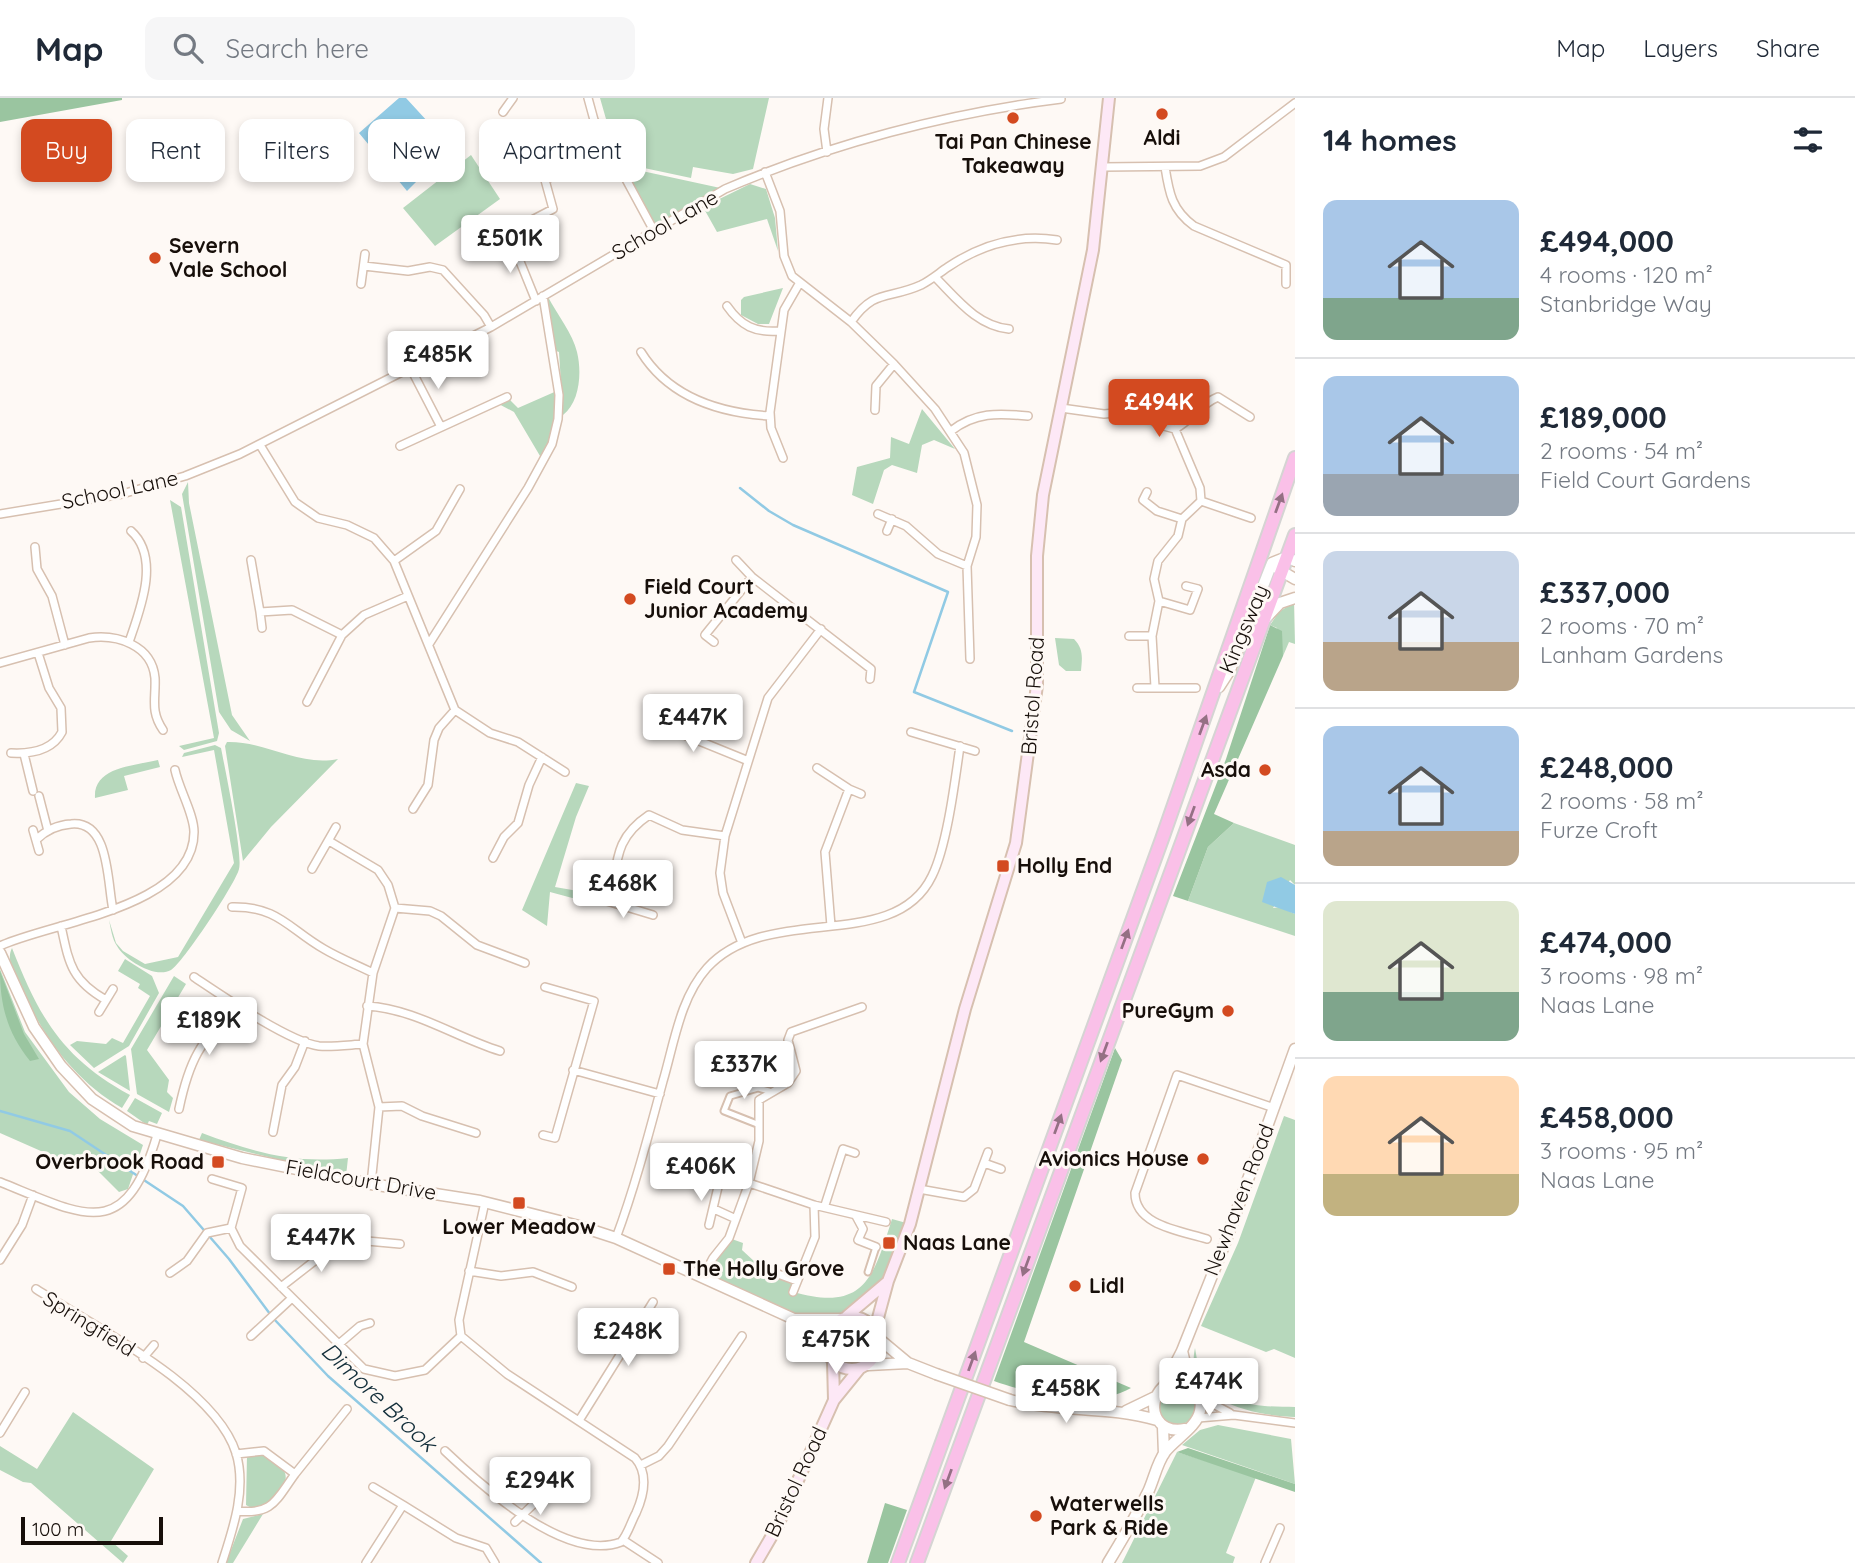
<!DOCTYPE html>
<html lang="en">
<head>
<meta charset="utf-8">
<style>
	body { margin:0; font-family:Quicksand,sans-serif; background:#f6f6f7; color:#1f2937; height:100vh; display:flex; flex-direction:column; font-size:26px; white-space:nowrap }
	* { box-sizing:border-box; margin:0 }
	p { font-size:23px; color:#747a83 }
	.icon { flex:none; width:38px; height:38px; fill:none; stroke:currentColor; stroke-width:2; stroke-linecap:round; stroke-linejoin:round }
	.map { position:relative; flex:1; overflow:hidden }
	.side { display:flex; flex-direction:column; background:#fff; width:560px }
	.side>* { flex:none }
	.hud { position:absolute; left:21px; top:21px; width:665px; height:63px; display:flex; gap:14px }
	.scale { position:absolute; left:21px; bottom:18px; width:142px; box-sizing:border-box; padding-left:7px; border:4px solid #170f0a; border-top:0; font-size:19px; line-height:24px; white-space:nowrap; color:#170f0a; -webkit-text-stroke:5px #fef9f5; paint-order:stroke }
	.price { position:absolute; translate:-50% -60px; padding:0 16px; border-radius:7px; background:#fff; color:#222; font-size:23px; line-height:46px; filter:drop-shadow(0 2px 4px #0008) }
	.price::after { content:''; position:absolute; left:50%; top:42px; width:21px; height:16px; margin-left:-10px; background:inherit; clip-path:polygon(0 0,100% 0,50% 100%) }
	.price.current { background:#d34a20; color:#fff }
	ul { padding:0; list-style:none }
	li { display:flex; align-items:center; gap:21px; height:175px; padding:0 28px }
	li+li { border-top:2px solid #e0e1e3 }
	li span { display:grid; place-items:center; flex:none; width:196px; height:140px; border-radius:14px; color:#555 }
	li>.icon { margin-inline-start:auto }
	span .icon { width:84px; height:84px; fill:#fffc; stroke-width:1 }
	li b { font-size:30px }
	h2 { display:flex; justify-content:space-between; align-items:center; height:84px; padding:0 28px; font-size:30px }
	.tag { padding:0 24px; border-radius:14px; background:#fff; box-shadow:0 4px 10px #0003; font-size:24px; line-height:63px }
	.tag.current { background:#d34a20; color:#fff }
	header { display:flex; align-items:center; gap:42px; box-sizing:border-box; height:98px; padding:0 35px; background:#fff; border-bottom:2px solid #e0e1e3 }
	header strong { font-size:33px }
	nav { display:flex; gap:38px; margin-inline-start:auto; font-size:24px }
	.search { width:490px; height:63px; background:#f6f6f7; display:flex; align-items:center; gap:18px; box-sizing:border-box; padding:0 24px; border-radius:14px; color:#747a83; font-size:26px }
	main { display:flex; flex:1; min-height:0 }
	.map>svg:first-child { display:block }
	.green { fill:#b7d8bc }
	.forest { fill:#9ac5a0 }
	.water { fill:#91cae4 }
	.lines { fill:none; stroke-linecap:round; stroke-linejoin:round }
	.stream { stroke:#91cae4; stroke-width:2.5 }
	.pedestrian-casing { stroke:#d7c0b0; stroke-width:9 }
	.minor-casing { stroke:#d7c0b0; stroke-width:10 }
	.tertiary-casing { stroke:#d7c0b0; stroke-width:13 }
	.secondary-casing { stroke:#d7c0b0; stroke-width:14 }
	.trunk-casing { stroke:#d5d4d3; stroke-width:16 }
	.pedestrian { stroke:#fff; stroke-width:5 }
	.minor { stroke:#fff; stroke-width:7 }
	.tertiary { stroke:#fff; stroke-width:10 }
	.secondary { stroke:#fde8f6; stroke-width:10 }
	.trunk { stroke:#fac0e8; stroke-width:12 }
	.tertiary-bridge-casing { stroke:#d7c0b0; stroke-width:13; stroke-linecap:butt }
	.tertiary-bridge { stroke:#fff; stroke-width:10 }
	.oneway { fill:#947084 }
	.poi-dot { fill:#d34a20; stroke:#fef9f5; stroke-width:2.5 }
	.labels { text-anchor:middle; stroke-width:6; stroke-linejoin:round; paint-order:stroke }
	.poi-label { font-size:21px; font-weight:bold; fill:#170f0a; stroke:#fef9f5; text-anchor:start }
	.street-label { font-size:21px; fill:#170f0a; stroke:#fef9f5 }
	.water-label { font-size:23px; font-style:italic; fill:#122d39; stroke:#fef9f5 }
</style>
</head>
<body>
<header>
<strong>Map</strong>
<div class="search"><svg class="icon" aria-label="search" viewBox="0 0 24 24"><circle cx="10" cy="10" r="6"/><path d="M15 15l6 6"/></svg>Search here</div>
<nav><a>Map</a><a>Layers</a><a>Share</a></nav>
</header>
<main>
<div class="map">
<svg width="1295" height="1465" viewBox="0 0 1295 1465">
	<rect width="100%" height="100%" fill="#fef9f5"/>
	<path class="green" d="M600,0h169l-16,71 -20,5 -40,-7 -2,11 -61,-13 -24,-46z
		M471,57l29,44 -65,47 -32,-38z
		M619,68l106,23 -71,42z
		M750,86l16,5 9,29 3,33 -11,-32 -50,13 -14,-25z
		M783,190l-14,36h-11l-17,-9v-15l3,-3z
		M548,199c9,17 25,37 29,55 5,20 3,50 -14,63l-4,-63 -3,-1 -10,-51z
		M559,292l-1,29 -15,42 -29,-49 -19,-10 12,-5 11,11z
		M922,311l33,40 -21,-9 -12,5 -5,28 -25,-8 -8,5 -11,34 -21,-9 5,-28 33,-9 1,-21 18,7z
		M188,384l1,21 43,212 18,26 -19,-11 -12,-18 -37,-218z
		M170,402l11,7 38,226 -2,8 -33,9 -5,-4 35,-8z
		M1294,504l1,42 -6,-2 -6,14 -6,-28 -7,-3 9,-13z
		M1055,540l19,1c10,10 8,20 7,32h-15l-7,-6z
		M227,644c39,-1 72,25 111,17l-67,68 -28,34 -18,-115z
		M215,647l6,3c4,21 22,106 18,121 -3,14 -57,95 -68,101 -16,9 -46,-10 -54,-24 -5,-7 -6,-17 -8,-26l7,23 7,8 22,13 33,-7 56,-94 -20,-113 -32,7 2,-4z
		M158,662l2,7 -36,9 4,14 -33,8c-2,-31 38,-32 63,-38z
		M576,685l13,3 -13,31 -21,70 23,4 -2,8 -26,-7 -3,34 -25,-16z
		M1234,725l61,22v40l-5,-5 -17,28 7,-1 15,7v22l-107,-35 20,-54z
		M12,850c27,69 50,110 118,147l-8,13c-48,-28 -80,-72 -103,-125 -5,-12 -13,-23 -7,-35z
		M125,861l27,17 7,17 -30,53 -35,22 -24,-23 7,-4 29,3 6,-6 11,5 27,-47 -12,-8 2,-4 -22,-13z
		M0,871l25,63 44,60 31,27 43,26 -15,44 -9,3 -27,-27 -33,-6 -59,-26z
		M174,878l12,8 -39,66 22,30 -2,12 6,6 -4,14 -32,-18 -6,-45z
		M125,957l1,1 4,35 -32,-19z
		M135,1000l27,15 -5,11 -8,-3 -2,4 -20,-14z
		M1284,1018l11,4v238l-21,-9 -8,3 -65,-26 37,-83z
		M202,1035c51,19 91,31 146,25l-2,18 -147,-36z
		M892,1121l18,5 -22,57 -41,35 -53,3 -91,-42 26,-39 14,5 -1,7 13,12 40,18 -2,12c72,20 80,-14 99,-73z
		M1195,1250c2,10 3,24 9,33 21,25 62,26 91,26v10c-38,-1 -112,-15 -100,-69z
		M1159 1309a18 18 0 1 1 36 0a18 18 0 1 1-36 0Z
		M73,1314l81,57 -43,72 17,15 -5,7 -92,-80 -8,-1 -23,-12v-24l37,23z
		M1218,1327l73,14 4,45 -113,-39 18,-15z
		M1177,1354l79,25 -30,76 9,4 -2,6h-111z
		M260,1355c7,4 18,8 23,16 11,16 -14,36 -28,41l-9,-5 1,-50z
		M263,1416l-30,49h-7l17,-44z"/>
	<path class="forest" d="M0,0h122v2l-122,22z
		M1270,527l12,6 1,25 -69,158 20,9 -26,24 -20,54 -15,-5 53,-137z
		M0,873l24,63 15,25 -9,2c-22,-27 -30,-55 -30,-90z
		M1115,950l7,12 -98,282 107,46c-35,21 -101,6 -137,-7z
		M1188,1350l107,36v8l-118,-40z
		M885,1405l22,7 -19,53h-21z"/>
	<path class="water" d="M399,0h7l45,49 -44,44 -48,-58z
		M1281,779l14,8v29l-33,-12 5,-20z"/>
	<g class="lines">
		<path class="stream" d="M740,390l29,23 24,14 155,67 -34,100 98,39
			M0,1013l70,20 113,75 46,53 44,59 55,58 213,187"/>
		<g class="pedestrian-casing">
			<path id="pedestrian" d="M757,1026l-33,-13 6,-15 28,-8 11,3
				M868,1174l8,-25"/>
		</g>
		<g class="minor-casing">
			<path id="minor" d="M588,0l6,22 60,111
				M503,14l10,-14
				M827,54l-3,-23 4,-31
				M1103,69l97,-1 24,-9 71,-54
				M1165,69c4,26 7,43 29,59l92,39v19
				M765,74l15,39 4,45 8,20 59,46 43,42 41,45 29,44 13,52 -1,32 -9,29 3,93
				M532,122l21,-11 -8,-29 63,-33
				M491,136l15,-7 30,74
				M364,168l44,5 22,-4 13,3 41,45 7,12
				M935,179c22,22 42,49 74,52
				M361,186l4,-30
				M727,208c14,20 28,27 53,25
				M851,224c24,-34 37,-22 70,-37 10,-5 18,-12 27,-18 34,-23 69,-33 109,-27
				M641,254c28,45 79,61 129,64
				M410,269l31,60
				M1061,310l43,6 33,-3 23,14 15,4c17,-9 25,-25 43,-32l32,20
				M875,312l1,-24 18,-22
				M951,333c24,-19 47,-18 77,-15
				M260,347l35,57 23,16 29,7 27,13 20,23 61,149 35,23 28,9 47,30
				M400,348l107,-49
				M783,360l-12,-30 -1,-16 14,-102 15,-26
				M1147,394l-4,8 14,11 25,8
				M1201,403l50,17
				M0,416l122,-20 63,-18 55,-22 251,-127 234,-138c105,-45 223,-76 336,-90
				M878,416l28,12 32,28 29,12
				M887,433l5,-12
				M35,449l2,22 15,27 13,49
				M251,462l9,52 32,-2 50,25
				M736,462l16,17 119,92 -1,10
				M394,463l42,-30 24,-42
				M1159,503l31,9 8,-21 -12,-3
				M260,514l2,16
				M1129,538h23
				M129,544c11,-32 32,-84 2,-111
				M714,544l-9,-7 47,-58
				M429,546l99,-156 24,-44 6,-25 1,-24 -16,-99
				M0,565l89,-25c28,-4 63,7 66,40 1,21 -5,33 8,52
				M1155,589l-3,-51 7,-35 -5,-22 4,-18 20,-25 4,-17 19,-18 -1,-13 -25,-59
				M1137,590h59
				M307,604l35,-67 22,-20 44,-19
				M650,623l96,39
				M911,634l64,19
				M11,655c20,1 41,-2 51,-21l-1,-24 -12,-20 -11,-35
				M24,656l9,37
				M817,670l32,21 12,5
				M39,698l9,35
				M413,711l15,-24 6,-45 5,-12 16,-18
				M33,732l6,21
				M36,742c10,-10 21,-15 35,-16 39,-4 36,58 42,86
				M329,743l49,29 10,15 7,23 -22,65 -10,71 16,63 -8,77
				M493,760l11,-21 14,-14 11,-38 13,-28
				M312,771l24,-42
				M600,801l53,16
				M610,804c8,-39 3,-63 39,-87l33,15 43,6
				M232,809c46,-1 57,22 92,42 15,9 33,16 49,24
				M395,810l35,3 11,5 36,29 48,18
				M61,828c8,37 10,54 45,74
				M831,828l-6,-74 24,-63
				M742,845l-19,-50 -3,-20 5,-37 43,-138 53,-69
				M0,848c51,-24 194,-38 194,-114 0,-18 -15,-43 -19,-62
				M194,879c27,18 95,65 125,69 14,1 29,-1 44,-2
				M367,908c48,3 88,31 133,45
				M99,914l14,-23
				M573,972l87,24
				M379,1009l23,-1 20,10 54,17
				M179,1011c11,-53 22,-65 56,-105
				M273,1034l9,-47 13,-18 10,-26
				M543,1037l12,3 39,-137 -49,-14
				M984,1065l17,6
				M212,1081l30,9 -11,40 9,18 124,123 31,7 30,-6 36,-34
				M0,1084c85,34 125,62 157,-47
				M749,1085l65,22 72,17
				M919,1091l45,8 10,-8 14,-37
				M825,1107l18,-56 12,4
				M714,1111l22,10
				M856,1118l7,13 -5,11 18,7
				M709,1127l9,-38
				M301,1128l55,14 44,4
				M616,1140c19,-51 33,-105 47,-157 11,-37 17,-83 44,-113 61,-67 187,-13 225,-92 15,-30 23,-95 28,-130
				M1207,1141c-25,-8 -72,-13 -72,-46l42,-118 97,33
				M0,1162l22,-35 11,-30
				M469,1173l32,5 32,-4 39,15
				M170,1175l17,-12 20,-28 24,-5
				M778,1176l19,7
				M703,1179l10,-19 16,-20 20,-55 10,-42v-41l29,-17 8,-12 -8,-31 3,-8 71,-25
				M281,1189l36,-28 10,-26
				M36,1191c57,37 179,97 200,164 11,36 -3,76 -14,110
				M793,1194l22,-55 -1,-32
				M251,1238l41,-38
				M339,1246l21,-18 10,-3
				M143,1260l11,-13
				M1198,1298l32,17
				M1198,1320l36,-3 61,8
				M580,1321l73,-117
				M0,1335l25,-41
				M445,1353c38,36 121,112 176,91 7,-8 10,-20 15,-29 8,-18 13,-39 -1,-55l-128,-84 -46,-38 -2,-16 26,-118
				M236,1356l28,-3 31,23 52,-65
				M641,1367l18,-9 9,-10 74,-110
				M373,1389l30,18
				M237,1413c36,4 39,-11 58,-37
				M515,1424l30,-29
				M623,1442l35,23
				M366,1465l37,-58 53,33 30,10 9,15
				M1265,1465l15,-35"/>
		</g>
		<g class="tertiary-casing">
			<path id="tertiary" d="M1278,471l17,10
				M1265,521l15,-16 15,-5
				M1219,589l11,-17 42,-107 15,-6 8,4
				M0,855l34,74 27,39 31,33 41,27 109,32 129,26 109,17 99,25 37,12 178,81 31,27
				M794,1221h44
				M878,1240l30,25 28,11
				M1182,1253l9,37
				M868,1267l40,-2
				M1164,1288l18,-35 43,-108 70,-194
				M1010,1302c49,12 99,6 147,20
				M1126,1313l29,-14
				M1163,1329l1,27
				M1108,1465c14,-23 28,-47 40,-71 6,-13 9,-29 17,-40 10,-13 32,-25 35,-41 5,-23 -18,-29 -36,-25 -20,19 -8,49 21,43"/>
		</g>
		<g class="secondary-casing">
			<path id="secondary" d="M847,1218l39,-33
				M826 1245a26 26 0 1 1 52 0a26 26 0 1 1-52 0Z
				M875,1231l13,-48 22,-57 55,-215 51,-166 21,-158v-129l6,-61 50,-245 16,-152
				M834,1302l26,-32
				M756,1465l21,-36 57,-127 -1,-39"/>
		</g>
		<g class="trunk-casing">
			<path id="trunk" d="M898,1465l264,-724 133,-381
				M917,1465l378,-1028"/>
		</g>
		<use href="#pedestrian" class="pedestrian"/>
		<use href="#minor" class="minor"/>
		<use href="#tertiary" class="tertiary"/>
		<use href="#secondary" class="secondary"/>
		<use href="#trunk" class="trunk"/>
		<g class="tertiary-bridge-casing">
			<path id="tertiary-bridge" d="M936,1276l74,26"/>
		</g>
		<use href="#tertiary-bridge" class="tertiary-bridge"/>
	</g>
	<defs><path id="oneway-solid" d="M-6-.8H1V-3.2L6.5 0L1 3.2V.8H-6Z" transform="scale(1.75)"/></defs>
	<g class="oneway">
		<use href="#oneway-solid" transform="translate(1279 405) rotate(-70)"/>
		<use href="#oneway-solid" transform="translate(1203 627) rotate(-70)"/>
		<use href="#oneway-solid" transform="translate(1191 718) rotate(110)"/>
		<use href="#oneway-solid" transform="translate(1125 841) rotate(-70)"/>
		<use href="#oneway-solid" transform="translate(1104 954) rotate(110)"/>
		<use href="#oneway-solid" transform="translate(1058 1026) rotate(-70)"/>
		<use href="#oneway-solid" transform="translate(1026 1168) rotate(110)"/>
		<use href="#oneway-solid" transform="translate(972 1263) rotate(-70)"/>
		<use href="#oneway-solid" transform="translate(948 1381) rotate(110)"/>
	</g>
	<g class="poi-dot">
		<circle cx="1162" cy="16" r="7"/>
		<circle cx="1013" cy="20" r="7"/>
		<circle cx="155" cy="160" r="7"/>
		<circle cx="630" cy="501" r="7"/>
		<circle cx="1265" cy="672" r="7"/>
		<rect x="996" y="761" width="14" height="14" rx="3.5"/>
		<circle cx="1228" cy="913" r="7"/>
		<circle cx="1203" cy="1061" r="7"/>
		<rect x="211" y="1057" width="14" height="14" rx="3.5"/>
		<rect x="512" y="1098" width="14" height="14" rx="3.5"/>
		<rect x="882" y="1138" width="14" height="14" rx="3.5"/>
		<rect x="662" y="1164" width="14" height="14" rx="3.5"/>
		<circle cx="1075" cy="1188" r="7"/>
		<circle cx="1036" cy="1418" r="7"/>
	</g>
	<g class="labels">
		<g class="poi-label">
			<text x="1162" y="47" text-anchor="middle">Aldi</text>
			<text x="1013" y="51" text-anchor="middle">Tai Pan Chinese<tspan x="1013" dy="24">Takeaway</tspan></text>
			<text x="169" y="155">Severn<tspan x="169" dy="24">Vale School</tspan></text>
			<text x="644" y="496">Field Court<tspan x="644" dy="24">Junior Academy</tspan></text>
			<text x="1251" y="679" text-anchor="end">Asda</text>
			<text x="1017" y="775">Holly End</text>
			<text x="1214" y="920" text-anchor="end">PureGym</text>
			<text x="1189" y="1068" text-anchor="end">Avionics House</text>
			<text x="204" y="1071" text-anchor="end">Overbrook Road</text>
			<text x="519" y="1136" text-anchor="middle">Lower Meadow</text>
			<text x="903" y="1152">Naas Lane</text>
			<text x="683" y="1178">The Holly Grove</text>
			<text x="1089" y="1195">Lidl</text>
			<text x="1050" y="1413">Waterwells<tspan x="1050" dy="24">Park &amp; Ride</tspan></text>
		</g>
		<g class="street-label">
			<text transform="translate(665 127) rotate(-30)" y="7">School Lane</text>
			<text transform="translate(120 392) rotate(-12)" y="7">School Lane</text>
			<text transform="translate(1244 531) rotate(-67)" y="7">Kingsway</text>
			<text transform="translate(1033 598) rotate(-86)" y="7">Bristol Road</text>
			<text transform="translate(361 1082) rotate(10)" y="7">Fieldcourt Drive</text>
			<text transform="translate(1239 1102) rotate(-69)" y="7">Newhaven Road</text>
			<text transform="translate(89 1226) rotate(32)" y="7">Springfield</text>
			<text transform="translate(796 1384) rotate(-65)" y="7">Bristol Road</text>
		</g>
		<g class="water-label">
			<text transform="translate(379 1299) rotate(43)" y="8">Dimore Brook</text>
		</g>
	</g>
</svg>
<div class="scale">100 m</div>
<b class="price" style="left:510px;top:177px">£501K</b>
<b class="price" style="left:438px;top:293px">£485K</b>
<b class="price current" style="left:1159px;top:341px">£494K</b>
<b class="price" style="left:693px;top:656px">£447K</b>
<b class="price" style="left:623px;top:822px">£468K</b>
<b class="price" style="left:209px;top:959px">£189K</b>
<b class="price" style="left:744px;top:1003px">£337K</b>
<b class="price" style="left:701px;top:1105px">£406K</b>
<b class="price" style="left:321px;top:1176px">£447K</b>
<b class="price" style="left:628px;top:1270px">£248K</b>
<b class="price" style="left:836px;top:1278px">£475K</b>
<b class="price" style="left:1209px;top:1320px">£474K</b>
<b class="price" style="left:1066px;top:1327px">£458K</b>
<b class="price" style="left:540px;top:1419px">£294K</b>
<div class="hud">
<a class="tag current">Buy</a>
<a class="tag">Rent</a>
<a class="tag">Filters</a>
<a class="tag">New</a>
<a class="tag">Apartment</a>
</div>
</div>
<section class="side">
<h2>14 homes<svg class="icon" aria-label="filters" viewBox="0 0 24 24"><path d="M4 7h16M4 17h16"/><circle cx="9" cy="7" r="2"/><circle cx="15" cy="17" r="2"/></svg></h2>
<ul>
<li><span style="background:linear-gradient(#a9c7e8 70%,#7fa58c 0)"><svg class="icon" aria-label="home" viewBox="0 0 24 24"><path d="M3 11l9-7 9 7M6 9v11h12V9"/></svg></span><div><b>£494,000</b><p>4 rooms · 120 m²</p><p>Stanbridge Way</p></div></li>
<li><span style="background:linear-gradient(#a9c7e8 70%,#9aa5b1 0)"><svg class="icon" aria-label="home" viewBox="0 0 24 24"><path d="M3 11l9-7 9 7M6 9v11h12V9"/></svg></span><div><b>£189,000</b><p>2 rooms · 54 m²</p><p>Field Court Gardens</p></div></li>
<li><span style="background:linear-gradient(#c9d6e8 65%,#b9a48a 0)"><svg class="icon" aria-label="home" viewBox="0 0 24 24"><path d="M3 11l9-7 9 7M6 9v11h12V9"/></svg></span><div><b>£337,000</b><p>2 rooms · 70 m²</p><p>Lanham Gardens</p></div></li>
<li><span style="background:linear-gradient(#a9c7e8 75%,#b9a48a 0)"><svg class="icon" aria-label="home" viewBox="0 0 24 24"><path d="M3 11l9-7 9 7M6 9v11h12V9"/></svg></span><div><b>£248,000</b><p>2 rooms · 58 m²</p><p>Furze Croft</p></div></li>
<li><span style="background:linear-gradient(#dfe7d0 65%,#7fa58c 0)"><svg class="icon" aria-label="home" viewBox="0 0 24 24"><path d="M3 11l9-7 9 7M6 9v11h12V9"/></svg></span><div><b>£474,000</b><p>3 rooms · 98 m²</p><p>Naas Lane</p></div></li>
<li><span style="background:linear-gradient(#ffd9b3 70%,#c2b280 0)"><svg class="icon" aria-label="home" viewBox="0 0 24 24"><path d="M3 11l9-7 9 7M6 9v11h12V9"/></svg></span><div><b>£458,000</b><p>3 rooms · 95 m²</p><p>Naas Lane</p></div></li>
</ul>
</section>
</main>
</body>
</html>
